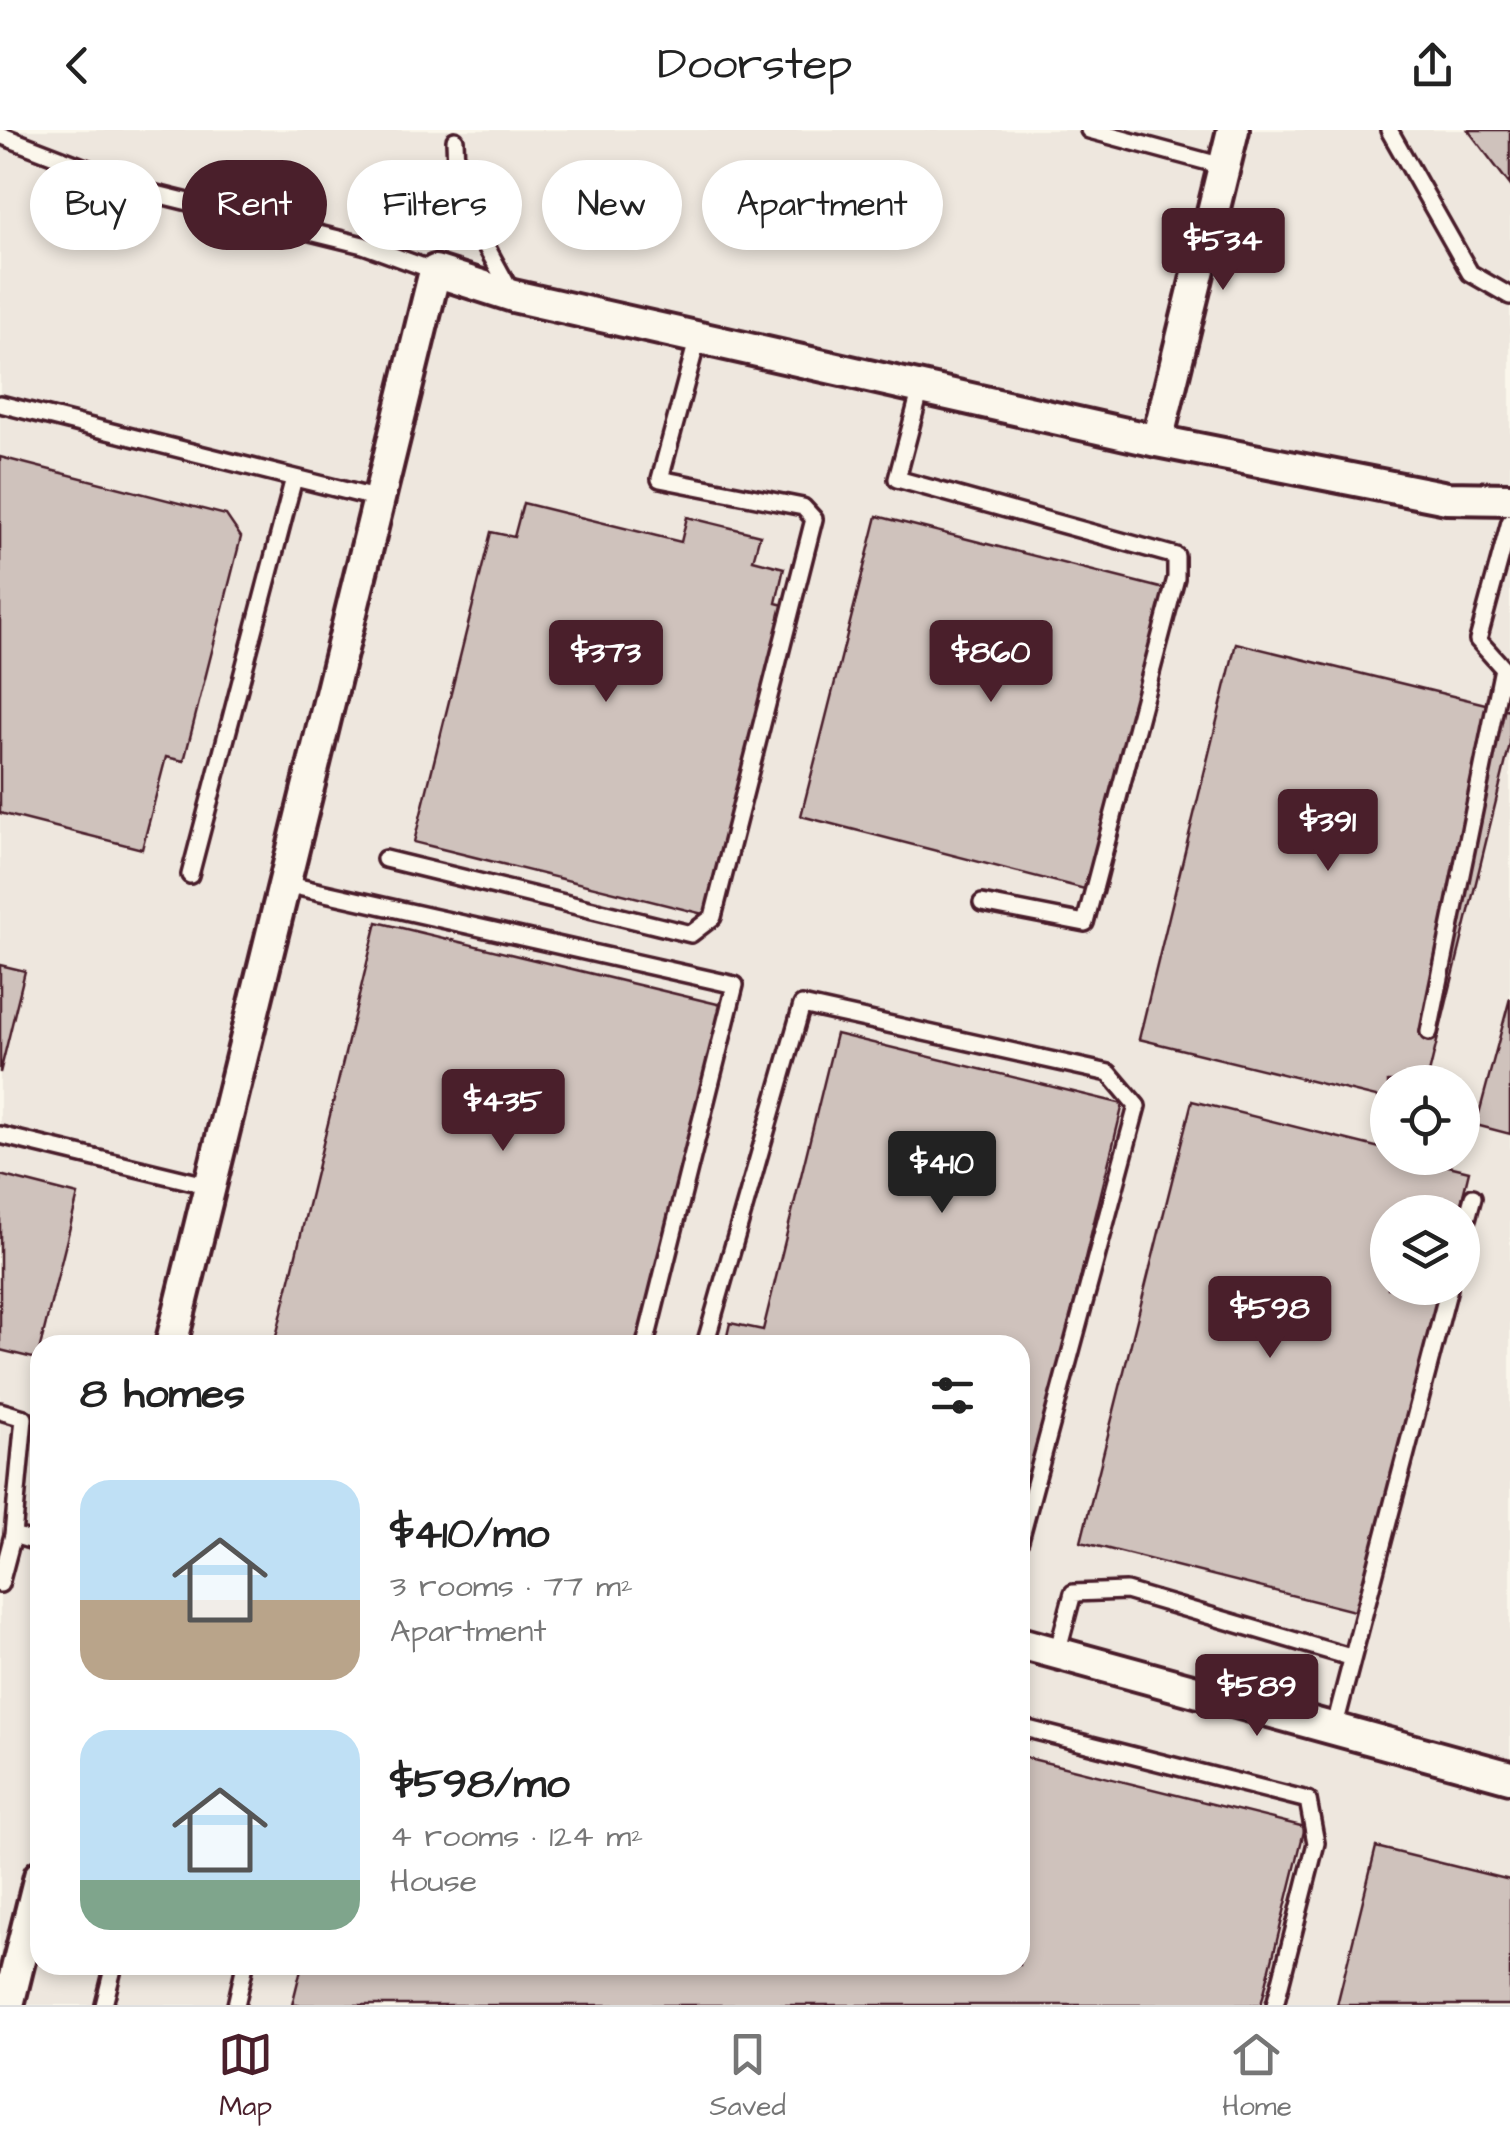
<!DOCTYPE html>
<html lang="en">
<head>
<meta charset="utf-8">
<style>
	body { margin:0; font-family:"Architects Daughter",sans-serif; background:#f6f6f6; color:#222; height:100vh; display:flex; flex-direction:column; font-size:38px; white-space:nowrap }
	* { box-sizing:border-box; margin:0 }
	p { font-size:32px; color:#767676 }
	.icon { flex:none; width:55px; height:55px; fill:none; stroke:currentColor; stroke-width:2; stroke-linecap:round; stroke-linejoin:round }
	.map { position:relative; flex:1; overflow:hidden }
	.panel { position:absolute; left:30px; top:1205px; width:1000px; height:640px; display:flex; flex-direction:column; background:#fff; border-radius:30px; box-shadow:0 5px 15px #0003 }
	.panel>* { flex:none }
	.banner { position:absolute; left:30px; top:30px; width:1000px; height:90px; display:flex; gap:20px }
	.controls { position:absolute; left:1370px; top:935px; display:grid; gap:20px }
	.controls a { display:grid; place-items:center; width:110px; height:110px; border-radius:50%; background:#fff; box-shadow:0 5px 15px #0003; font-size:50px }
	.price { position:absolute; translate:-50% -85px; padding:0 22px; border-radius:10px; background:#4a1f2b; color:#fff; font-size:32px; line-height:65px; filter:drop-shadow(0 2px 5px #0008) }
	.price::after { content:''; position:absolute; left:50%; top:60px; width:30px; height:22px; margin-left:-15px; background:inherit; clip-path:polygon(0 0,100% 0,50% 100%) }
	.price.selected { background:#222; color:#fff }
	ul { padding:0; list-style:none }
	li { display:flex; align-items:center; gap:30px; height:250px; padding:0 50px }
	li span { display:grid; place-items:center; flex:none; width:280px; height:200px; border-radius:30px; color:#555 }
	li>.icon { margin-inline-start:auto }
	span .icon { width:120px; height:120px; fill:#fffc; stroke-width:1 }
	li b { font-size:42px }
	h2 { display:flex; justify-content:space-between; align-items:center; height:120px; padding:0 50px; font-size:42px }
	.pill { padding:0 35px; border-radius:45px; background:#fff; box-shadow:0 5px 15px #0003; font-size:35px; line-height:90px }
	.pill.selected { background:#4a1f2b; color:#fff }
	header { display:flex; justify-content:space-between; align-items:center; height:130px; padding:0 50px; background:#fff; font-size:45px; font-weight:600 }
	.menu { display:flex; justify-content:space-around; align-items:center; height:140px; border-top:2px solid #e0e0e0; background:#fff; font-size:28px; color:#767676 }
	.menu a { display:grid; justify-items:center; gap:5px }
	.menu .selected { color:#4a1f2b }
	.map>svg:first-child { display:block }
	.built { fill:#eee7de; fill-rule:evenodd }
	.building { fill:#cfc2bc; stroke:#4a1f2b; stroke-width:2.5 }
	.lines { fill:none; stroke-linecap:round; stroke-linejoin:round }
	.service-casing { stroke:#4a1f2b; stroke-width:22 }
	.minor-casing { stroke:#4a1f2b; stroke-width:38 }
	.service { stroke:#fbf7ec; stroke-width:15 }
	.minor { stroke:#fbf7ec; stroke-width:30 }
</style>
</head>
<body>
<header><svg class="icon" aria-label="back" viewBox="0 0 24 24"><path d="M15 5l-7 7 7 7"/></svg>Doorstep<svg class="icon" aria-label="share" viewBox="0 0 24 24"><path d="M12 15V3M7 8l5-5 5 5M5 13v7h14v-7"/></svg></header>
<div class="map">
<svg width="1510" height="1875" viewBox="0 0 1510 1875">
	<rect width="100%" height="100%" fill="#fbf7ec"/>
	<filter id="ink" filterUnits="userSpaceOnUse"><feTurbulence type="fractalNoise" baseFrequency=".01" numOctaves="2"/><feDisplacementMap in="SourceGraphic" scale="20" xChannelSelector="R" yChannelSelector="G"/><feConvolveMatrix kernelMatrix="1 2 1 2 8 2 1 2 1" color-interpolation-filters="sRGB"/></filter>
	<g filter="url(#ink)">
		<path class="built" d="M0,0h1510v1875h-1510zM1388,952h74v76h-74zM1388,1082h74v76h-74zM40,1215h980v620h-980z"/>
		<path class="building" d="M1468,0h42v55z
			M0,327l226,58 15,22 -57,224 -18,-4 -24,92 -142,-36z
			M523,373l158,39 6,-25 73,18 -7,25 31,8 -8,35 8,2 -77,310 -293,-73 77,-310 23,5z
			M877,386l303,77 -76,301 -303,-78z
			M1236,513l274,67v34l-83,338h-39v18l-249,-61z
			M377,792l357,86 -81,337h-379z
			M0,835l25,6 -25,102z
			M1510,868v136l-34,-9z
			M836,904l287,70 -103,419v-178h-295l5,-22 33,7z
			M1192,971l196,49v8h28l53,13 -10,41h-71v76h52l-82,324 -277,-70z
			M0,1045l78,20 -41,164 -37,-9z
			M1020,1626l285,71 -44,178h-969l10,-40h718z
			M1376,1717l134,33v125h-173z"/>
		<g class="lines">
			<g class="service-casing">
				<path id="service" d="M1089,0l134,36
					M1389,0l81,143 40,23
					M0,5l148,57 215,53 72,26
					M455,10l2,53 54,99
					M921,258l-24,91 279,77v22l-91,345 -103,-20
					M0,274l379,95
					M385,729l306,75 22,-17 101,-398 -11,-12 -143,-28 38,-142
					M190,745l104,-397
					M285,754l450,101 -90,360
					M1429,902l74,-364 -25,-28 32,-118
					M0,1005l210,51
					M1462,1107l11,-40
					M705,1215l97,-340 307,68 28,33 -117,434
					M0,1281l24,7 -11,117
					M0,1454l13,-49 27,8
					M1057,1523l16,-60 53,-2 224,66
					M1020,1597l288,73 8,43 -41,162
					M1334,1599l115,-441
					M104,1875l10,-40
					M236,1875l9,-40"/>
			</g>
			<g class="minor-casing">
				<path id="minor" d="M1157,311l76,-311
					M171,1215l264,-1074 78,25 644,145 290,57 63,1
					M1020,1513l490,134
					M8,1875l32,-129"/>
			</g>
			<use href="#service" class="service"/>
			<use href="#minor" class="minor"/>
		</g>
	</g>
</svg>
<div class="controls">
<a><svg class="icon" aria-label="locate" viewBox="0 0 24 24"><circle cx="12" cy="12" r="6"/><path d="M12 2v4M12 18v4M2 12h4M18 12h4"/></svg></a>
<a><svg class="icon" aria-label="layers" viewBox="0 0 24 24"><path d="M12 4l9 5-9 5-9-5zM3 14l9 5 9-5"/></svg></a>
</div>
<b class="price" style="left:1223px;top:163px">$534</b>
<b class="price" style="left:606px;top:575px">$373</b>
<b class="price" style="left:991px;top:575px">$860</b>
<b class="price" style="left:1328px;top:744px">$391</b>
<b class="price" style="left:503px;top:1024px">$435</b>
<b class="price selected" style="left:942px;top:1086px">$410</b>
<b class="price" style="left:1270px;top:1231px">$598</b>
<b class="price" style="left:1257px;top:1609px">$589</b>
<div class="banner">
<a class="pill">Buy</a>
<a class="pill selected">Rent</a>
<a class="pill">Filters</a>
<a class="pill">New</a>
<a class="pill">Apartment</a>
</div>
<section class="panel">
<h2>8 homes<svg class="icon" aria-label="filters" viewBox="0 0 24 24"><path d="M4 7h16M4 17h16"/><circle cx="9" cy="7" r="2"/><circle cx="15" cy="17" r="2"/></svg></h2>
<ul>
<li><span style="background:linear-gradient(#bfe0f5 60%,#b9a48a 0)"><svg class="icon" aria-label="home" viewBox="0 0 24 24"><path d="M3 11l9-7 9 7M6 9v11h12V9"/></svg></span><div><b>$410/mo</b><p>3 rooms · 77 m²</p><p>Apartment</p></div></li>
<li><span style="background:linear-gradient(#bfe0f5 75%,#7fa58c 0)"><svg class="icon" aria-label="home" viewBox="0 0 24 24"><path d="M3 11l9-7 9 7M6 9v11h12V9"/></svg></span><div><b>$598/mo</b><p>4 rooms · 124 m²</p><p>House</p></div></li>
</ul>
</section>
</div>
<nav class="menu">
<a class="selected"><svg class="icon" aria-label="map" viewBox="0 0 24 24"><path d="M3 6l6-2 6 2 6-2v14l-6 2-6-2-6 2zM9 4v14M15 6v14"/></svg>Map</a>
<a><svg class="icon" aria-label="saved" viewBox="0 0 24 24"><path d="M7 4h10v16l-5-4-5 4z"/></svg>Saved</a>
<a><svg class="icon" aria-label="home" viewBox="0 0 24 24"><path d="M3 11l9-7 9 7M6 9v11h12V9"/></svg>Home</a>
</nav>
</body>
</html>
